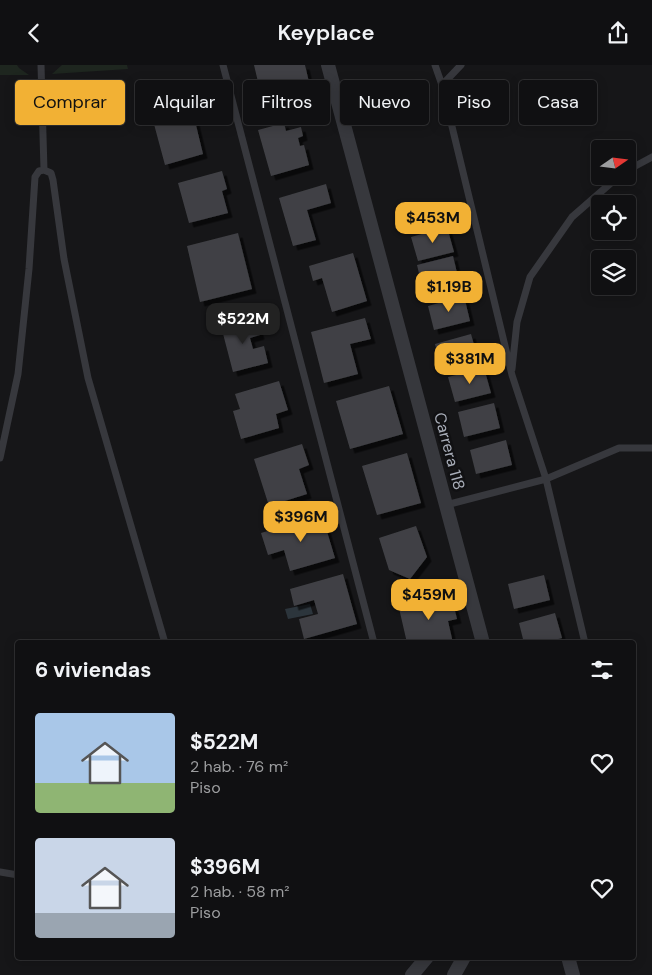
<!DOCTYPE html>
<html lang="es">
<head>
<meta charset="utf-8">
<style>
	body { margin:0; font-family:"DM Sans",sans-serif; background:#1e1e20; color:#f1f3f6; height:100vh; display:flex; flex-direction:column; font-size:19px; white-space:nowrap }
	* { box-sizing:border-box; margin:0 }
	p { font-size:16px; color:#9c9d9f }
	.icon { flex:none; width:28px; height:28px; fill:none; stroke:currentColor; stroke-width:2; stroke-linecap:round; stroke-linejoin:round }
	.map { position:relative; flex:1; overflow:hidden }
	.sheet { position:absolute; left:15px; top:575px; width:621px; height:320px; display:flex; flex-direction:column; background:#101012; border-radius:5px; box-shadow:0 2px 12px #0003,0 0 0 1px #303032 }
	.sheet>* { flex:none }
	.guide { position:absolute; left:15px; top:15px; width:622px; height:45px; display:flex; gap:10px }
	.needle { width:32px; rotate:76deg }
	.buttons { position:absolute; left:591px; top:75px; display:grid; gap:10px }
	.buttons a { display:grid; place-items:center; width:45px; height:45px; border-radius:5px; background:#101012; box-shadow:0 2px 12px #0003,0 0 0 1px #303032; font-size:25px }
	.price { position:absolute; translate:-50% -42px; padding:0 11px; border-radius:10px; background:#f2b134; color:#111; font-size:16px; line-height:32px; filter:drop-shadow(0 1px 2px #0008) }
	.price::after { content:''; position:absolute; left:50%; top:30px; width:15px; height:11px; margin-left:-8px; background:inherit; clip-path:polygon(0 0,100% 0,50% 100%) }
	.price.current { background:#222; color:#fff }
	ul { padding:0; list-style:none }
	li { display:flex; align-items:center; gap:15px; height:125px; padding:0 20px }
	li span { display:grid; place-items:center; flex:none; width:140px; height:100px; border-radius:5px; color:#555 }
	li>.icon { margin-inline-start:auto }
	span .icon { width:60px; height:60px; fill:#fffc; stroke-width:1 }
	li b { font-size:21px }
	h2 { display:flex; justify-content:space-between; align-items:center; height:60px; padding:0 20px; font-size:21px }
	.chip { padding:0 18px; border-radius:5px; background:#101012; box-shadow:0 2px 12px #0003,0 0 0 1px #303032; font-size:18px; line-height:45px }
	.chip.current { background:#f2b134; color:#111 }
	header { display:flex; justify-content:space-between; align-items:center; height:65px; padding:0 20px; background:#101012; font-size:22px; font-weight:600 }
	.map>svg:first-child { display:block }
	.green { fill:#1e261f }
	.water { fill:#2c353c }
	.building { fill:#404145; filter:url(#shadow) }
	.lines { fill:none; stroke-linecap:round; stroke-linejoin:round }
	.lane { stroke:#37383d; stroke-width:7 }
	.street { stroke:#37383d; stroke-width:14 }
	.labels { text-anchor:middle; stroke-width:5; stroke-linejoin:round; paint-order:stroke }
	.street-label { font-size:16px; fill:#a8adb8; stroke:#111113 }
</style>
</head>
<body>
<header><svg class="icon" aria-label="back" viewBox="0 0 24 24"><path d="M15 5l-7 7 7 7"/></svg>Keyplace<svg class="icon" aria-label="share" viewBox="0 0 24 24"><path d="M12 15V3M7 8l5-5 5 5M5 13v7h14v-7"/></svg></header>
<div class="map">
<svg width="652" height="910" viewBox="0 0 652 910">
	<defs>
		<filter id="shadow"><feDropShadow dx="4.5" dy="4.5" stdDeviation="0" flood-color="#0009"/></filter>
	</defs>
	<rect width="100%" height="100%" fill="#161618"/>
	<path class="green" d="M0,0h17l2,3 10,7h-29z
		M62,0h65l1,4 -76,5z"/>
	<path class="water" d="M310,539l3,10 -25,5 -3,-10z"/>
	<path class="building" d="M254,0h51l7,30 -48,12z
		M203,34l5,19 -13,3 8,33 -38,11 -14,-52z
		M284,58l2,8 15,-4 2,9 -5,2 2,8 4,-1 5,20 -38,11 -13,-46z
		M222,106l5,18 -5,2 6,22 -39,10 -11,-40z
		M326,119l5,19 -24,7 9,30 -23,6 -14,-48z
		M447,162l7,25 -36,9 -7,-24z
		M238,168l14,56 -52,13 -13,-56z
		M353,188l14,48 -35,11 -10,-34 -9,3 -4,-15z
		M453,191l6,25 -36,9 -6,-25z
		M464,231l6,25 -36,9 -6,-24z
		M255,252l5,18 -10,3 3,11 11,-3 4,17 -35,9 -12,-46z
		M365,253l6,21 -21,5 8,30 -34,9 -13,-51z
		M471,269l7,25 -37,9 -6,-24z
		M484,303l7,25 -36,9 -7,-25z
		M279,316l9,29 -12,4 3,14 -38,11 -8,-28 7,-2 -5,-15z
		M389,321l14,48 -53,15 -14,-48z
		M494,338l6,25 -36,9 -6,-25z
		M506,375l6,25 -36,9 -6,-24z
		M302,379l7,21 -10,4 8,25 -38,12 -15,-47z
		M407,388l14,50 -44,12 -15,-49z
		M322,450l13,43 -45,13 -6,-21 -16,5 -7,-22z
		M416,461l11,31 -17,22 -21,-9 -10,-32z
		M343,509l14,50 -53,15 -5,-20 19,-5 -4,-14 -20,6 -4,-17z
		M544,510l6,25 -36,9 -6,-25z
		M451,530l6,24 -9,2 5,22h-46l-8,-35z
		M555,548l7,25 -18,5h-20l-5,-20z"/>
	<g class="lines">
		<path class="lane" d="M41,0l3,105
			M223,0l151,578
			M435,0l7,20 70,290 34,104 39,164
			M442,20l19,-20
			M44,105l7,3 2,7 11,79 24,119 77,265
			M628,105l24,-13
			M512,304l5,-47 13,-45 42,-60 47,-41
			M0,393l18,-84 11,-105 6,-92 4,-6 5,-1
			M446,440l100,-26 73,-31h33
			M0,807l18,3"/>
		<path class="street" d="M328,0l155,578
			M568,892l5,18
			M412,910l15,-18
			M454,910l10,-18"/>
	</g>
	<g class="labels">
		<g class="street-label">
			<text transform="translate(450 386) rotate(75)" y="6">Carrera 118</text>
		</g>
	</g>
</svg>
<div class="buttons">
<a><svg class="needle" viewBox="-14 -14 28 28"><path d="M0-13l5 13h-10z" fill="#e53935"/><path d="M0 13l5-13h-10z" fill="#9c9d9f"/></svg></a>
<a><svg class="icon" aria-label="locate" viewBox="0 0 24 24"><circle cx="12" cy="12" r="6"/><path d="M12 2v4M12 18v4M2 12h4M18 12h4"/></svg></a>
<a><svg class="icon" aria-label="layers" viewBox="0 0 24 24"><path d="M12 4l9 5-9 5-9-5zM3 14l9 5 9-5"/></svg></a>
</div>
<b class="price" style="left:433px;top:179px">$453M</b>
<b class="price" style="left:449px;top:248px">$1.19B</b>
<b class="price current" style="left:243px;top:280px">$522M</b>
<b class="price" style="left:470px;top:320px">$381M</b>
<b class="price" style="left:301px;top:478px">$396M</b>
<b class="price" style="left:429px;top:556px">$459M</b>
<div class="guide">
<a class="chip current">Comprar</a>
<a class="chip">Alquilar</a>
<a class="chip">Filtros</a>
<a class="chip">Nuevo</a>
<a class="chip">Piso</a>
<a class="chip">Casa</a>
</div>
<section class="sheet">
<h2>6 viviendas<svg class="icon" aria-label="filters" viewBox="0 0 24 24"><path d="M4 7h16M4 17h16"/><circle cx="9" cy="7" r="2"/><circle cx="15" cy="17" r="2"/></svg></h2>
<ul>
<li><span style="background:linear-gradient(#a9c7e8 70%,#8fb573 0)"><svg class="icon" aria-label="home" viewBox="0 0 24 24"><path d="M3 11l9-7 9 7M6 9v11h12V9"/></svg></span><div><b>$522M</b><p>2 hab. · 76 m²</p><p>Piso</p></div><svg class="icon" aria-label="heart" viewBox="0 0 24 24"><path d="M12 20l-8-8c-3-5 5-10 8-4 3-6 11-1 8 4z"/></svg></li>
<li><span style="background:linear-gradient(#c9d6e8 75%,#9aa5b1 0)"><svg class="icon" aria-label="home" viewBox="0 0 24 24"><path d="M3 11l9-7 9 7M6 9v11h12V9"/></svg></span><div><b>$396M</b><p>2 hab. · 58 m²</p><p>Piso</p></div><svg class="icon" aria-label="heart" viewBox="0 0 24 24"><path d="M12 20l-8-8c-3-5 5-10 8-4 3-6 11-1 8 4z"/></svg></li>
</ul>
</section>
</div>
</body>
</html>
